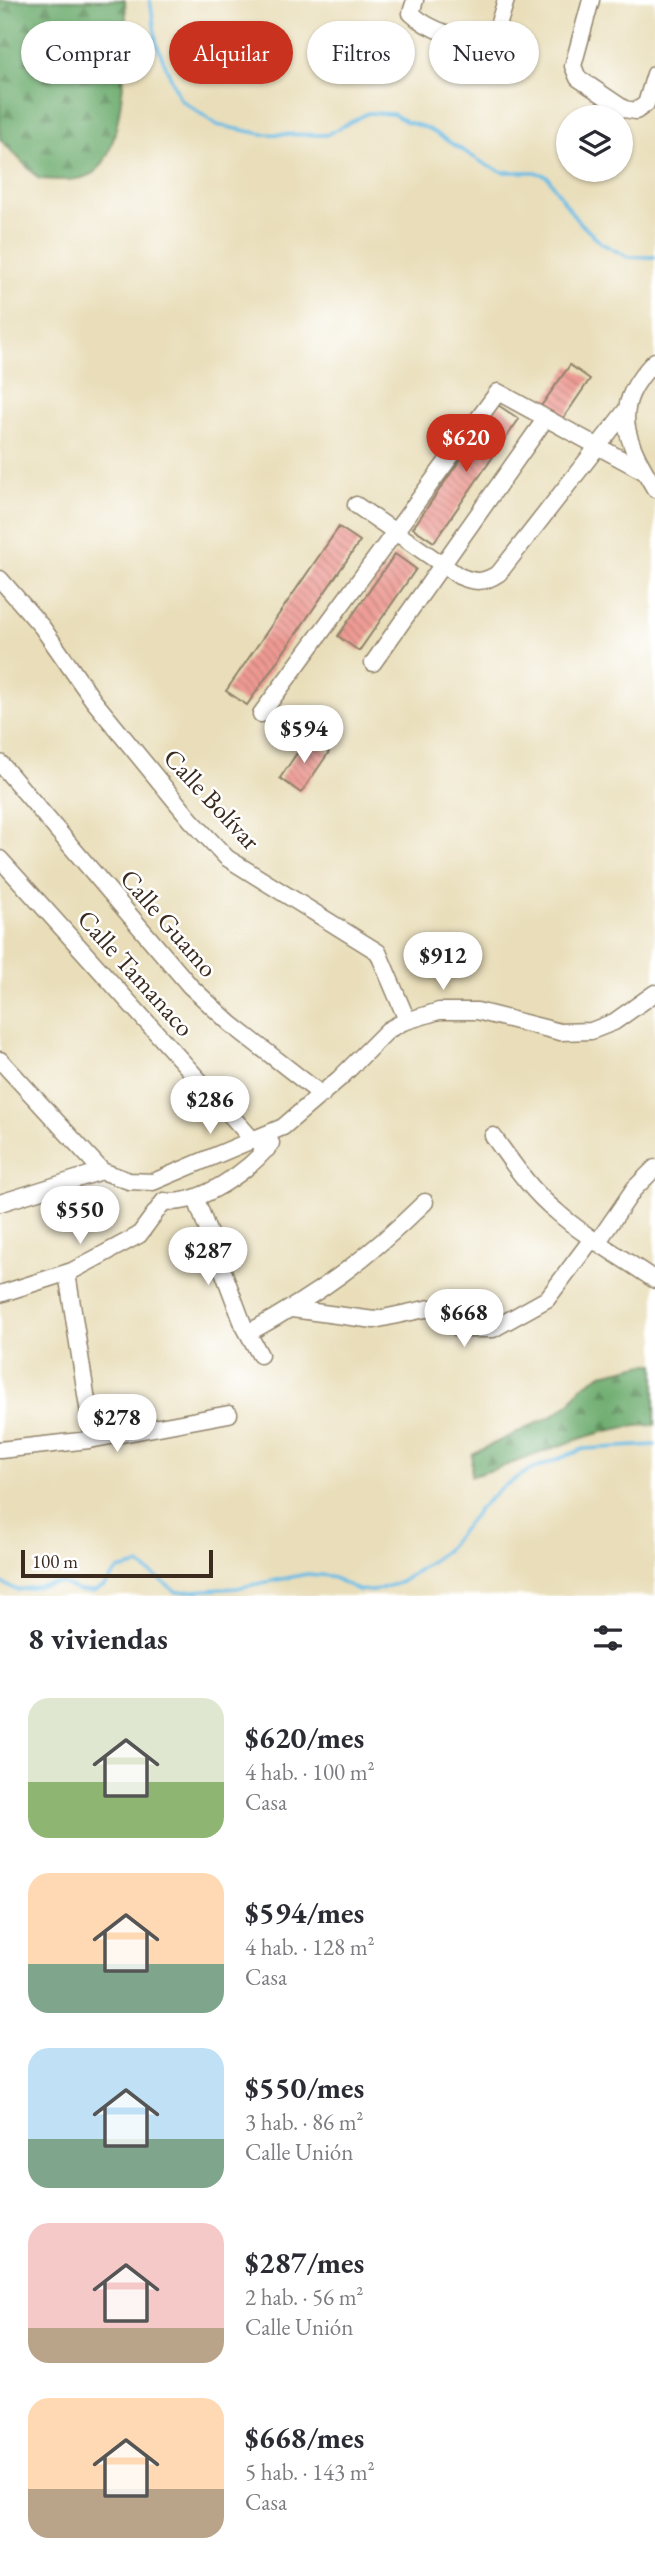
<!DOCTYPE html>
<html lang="es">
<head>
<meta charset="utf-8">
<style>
	body { margin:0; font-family:"EB Garamond",serif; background:#f2f2f3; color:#2b2b33; height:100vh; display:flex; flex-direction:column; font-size:26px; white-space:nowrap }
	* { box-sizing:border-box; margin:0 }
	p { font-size:23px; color:#7c7c81 }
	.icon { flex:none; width:38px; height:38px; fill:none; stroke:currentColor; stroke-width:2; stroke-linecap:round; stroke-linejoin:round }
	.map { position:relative; height:1596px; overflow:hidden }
	.side { display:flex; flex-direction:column; background:#fff; flex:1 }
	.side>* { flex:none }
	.banner { position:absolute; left:21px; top:21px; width:614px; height:63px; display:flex; gap:14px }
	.controls { position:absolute; left:556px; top:105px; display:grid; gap:14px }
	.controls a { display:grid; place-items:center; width:77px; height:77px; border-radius:50%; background:#fff; box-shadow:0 2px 5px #0004; font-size:35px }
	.scale { position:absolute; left:21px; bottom:18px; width:192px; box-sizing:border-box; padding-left:7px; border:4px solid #3b2a1e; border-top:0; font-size:19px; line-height:24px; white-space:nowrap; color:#3b2a1e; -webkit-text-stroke:5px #fff; paint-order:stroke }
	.price { position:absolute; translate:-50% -60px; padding:0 16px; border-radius:24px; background:#fff; color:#222; font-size:23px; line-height:46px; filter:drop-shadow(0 2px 4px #0008) }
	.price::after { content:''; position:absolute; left:50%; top:42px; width:21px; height:16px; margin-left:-10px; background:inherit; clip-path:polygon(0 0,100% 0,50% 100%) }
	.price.current { background:#c8321e; color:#fff }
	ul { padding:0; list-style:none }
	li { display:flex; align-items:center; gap:21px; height:175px; padding:0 28px }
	li span { display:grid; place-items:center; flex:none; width:196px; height:140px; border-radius:21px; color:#555 }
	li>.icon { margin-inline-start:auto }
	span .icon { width:84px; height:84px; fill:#fffc; stroke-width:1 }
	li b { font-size:30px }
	h2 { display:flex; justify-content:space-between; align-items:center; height:84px; padding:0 28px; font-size:30px }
	.chip { padding:0 24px; border-radius:32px; background:#fff; box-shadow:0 2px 5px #0004; font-size:24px; line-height:63px }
	.chip.current { background:#c8321e; color:#fff }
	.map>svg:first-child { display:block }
	.forest { fill:url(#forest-firs); stroke:#546b46; stroke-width:2 }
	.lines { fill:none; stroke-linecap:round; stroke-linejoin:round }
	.stream { stroke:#69bce5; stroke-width:3.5 }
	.building { fill:url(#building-back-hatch) }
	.minor-casing { stroke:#92846c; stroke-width:19 }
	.minor { stroke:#fff; stroke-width:16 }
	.labels { text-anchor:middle; stroke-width:5; stroke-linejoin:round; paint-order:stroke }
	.street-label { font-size:26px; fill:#3b2a1e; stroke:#fff }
</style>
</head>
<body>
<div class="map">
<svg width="655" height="1596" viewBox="0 0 655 1596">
	<defs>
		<pattern id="forest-firs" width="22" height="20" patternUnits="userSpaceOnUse" patternTransform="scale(1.75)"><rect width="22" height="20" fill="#6dac6e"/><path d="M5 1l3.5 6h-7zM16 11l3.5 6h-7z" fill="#5b8c5a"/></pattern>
		<pattern id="building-back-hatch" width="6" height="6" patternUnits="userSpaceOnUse" patternTransform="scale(1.75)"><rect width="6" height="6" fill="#ee9a93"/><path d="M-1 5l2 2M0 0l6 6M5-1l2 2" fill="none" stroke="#c27e77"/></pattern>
	</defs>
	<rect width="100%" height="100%" fill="#fff"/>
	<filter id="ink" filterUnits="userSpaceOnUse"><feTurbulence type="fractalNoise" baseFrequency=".0143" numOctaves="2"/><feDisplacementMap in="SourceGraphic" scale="14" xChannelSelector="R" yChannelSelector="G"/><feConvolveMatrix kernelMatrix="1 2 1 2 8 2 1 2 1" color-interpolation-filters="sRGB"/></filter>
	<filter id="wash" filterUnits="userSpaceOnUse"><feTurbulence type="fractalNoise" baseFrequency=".00686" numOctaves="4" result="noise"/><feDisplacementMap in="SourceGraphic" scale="28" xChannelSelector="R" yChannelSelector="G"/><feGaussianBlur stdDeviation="1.57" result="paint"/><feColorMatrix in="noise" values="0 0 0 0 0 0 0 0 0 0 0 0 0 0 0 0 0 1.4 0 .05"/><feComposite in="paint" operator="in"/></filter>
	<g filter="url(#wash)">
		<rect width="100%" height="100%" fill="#e9deb9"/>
		<path class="forest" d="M0,0h125c3,38 -1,139 -25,167 -14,17 -43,13 -61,12l-39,-40z
			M645,1364h10v61c-65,0 -122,36 -184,51l1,-22 80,-38 19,-14 10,-15 21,-13z"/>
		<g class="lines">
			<path class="stream" d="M150,0l7,45 23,54 37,26 45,9 64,1 42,-22 25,1 14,8 20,6 61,38 15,6h32l12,4 29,43 25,24 27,14h27
				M0,1582l17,8 44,-7 18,8 14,1 10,-5 15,-17 21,-5 38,27 60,-4 70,-14 23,2 28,14 15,1 28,-9 44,-31 34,-42 22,-21 29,-18 54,-21 71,-4"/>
		</g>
		<g id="blocks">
			<path class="building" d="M570,365l20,14 -28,41 -21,-14z
				M498,405l21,14 -85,123 -21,-14z
				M339,527l21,14 -113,164 -21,-14z
				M395,554l21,15 -57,82 -21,-15z
				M308,737l21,15 -28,41 -21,-15z"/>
		</g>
	</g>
	<g filter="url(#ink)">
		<use href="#blocks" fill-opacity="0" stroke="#92846c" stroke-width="2"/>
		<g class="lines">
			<g class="minor-casing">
				<path id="minor" d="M415,0l-4,13c16,16 57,32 79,26l7,-10 9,-29
					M591,0l-18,66 5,12 46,31 12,2 10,-7 9,-30
					M655,361c-47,47 -29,79 0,128
					M356,505l103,71c16,7 25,7 40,-3l128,-164
					M0,579l42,48 51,73 98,120 36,38 151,94 29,68
					M373,663l173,-245
					M261,714l237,-322 147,80
					M0,763l190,223 41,38 91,71
					M0,859l252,280 15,10
					M0,1060l102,111 27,10 24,1 130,-55 57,-49 48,-48 15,-8 36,-11h38l83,21 31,-1 23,-9 41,-29
					M493,1136c19,26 37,54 63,75 30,27 66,46 99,69
					M196,1199l47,125 17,31
					M164,1201c35,6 86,-31 107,-58
					M0,1203l102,-32
					M597,1243l37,-54 21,-21
					M67,1273l26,166
					M0,1294l72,-23 67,-36 25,-34
					M292,1309l82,11 56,-12 30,21h33l54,-30 45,-60
					M248,1333c71,-39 119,-74 177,-131
					M0,1450l89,-10 140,-26"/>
			</g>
			<use href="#minor" class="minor"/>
		</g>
	</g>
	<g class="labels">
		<g class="street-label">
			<text transform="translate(212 799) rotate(47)" y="9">Calle Bolívar</text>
			<text transform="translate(169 923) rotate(49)" y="9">Calle Guamo</text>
			<text transform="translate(136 973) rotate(48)" y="9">Calle Tamanaco</text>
		</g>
	</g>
</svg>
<div class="controls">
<a><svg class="icon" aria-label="layers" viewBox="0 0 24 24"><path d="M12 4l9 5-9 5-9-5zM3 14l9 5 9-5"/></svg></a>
</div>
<div class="scale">100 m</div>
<b class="price current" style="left:466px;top:474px">$620</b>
<b class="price" style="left:304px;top:765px">$594</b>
<b class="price" style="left:443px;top:992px">$912</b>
<b class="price" style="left:210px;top:1136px">$286</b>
<b class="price" style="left:80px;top:1246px">$550</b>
<b class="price" style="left:208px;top:1287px">$287</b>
<b class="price" style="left:464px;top:1349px">$668</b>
<b class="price" style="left:117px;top:1454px">$278</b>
<div class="banner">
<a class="chip">Comprar</a>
<a class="chip current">Alquilar</a>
<a class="chip">Filtros</a>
<a class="chip">Nuevo</a>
</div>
</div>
<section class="side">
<h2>8 viviendas<svg class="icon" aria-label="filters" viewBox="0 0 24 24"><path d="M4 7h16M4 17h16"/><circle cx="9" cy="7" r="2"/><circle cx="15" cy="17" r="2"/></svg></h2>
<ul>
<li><span style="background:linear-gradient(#dfe7d0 60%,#8fb573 0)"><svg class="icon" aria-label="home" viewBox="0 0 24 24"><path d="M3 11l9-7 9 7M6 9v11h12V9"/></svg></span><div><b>$620/mes</b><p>4 hab. · 100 m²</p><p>Casa</p></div></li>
<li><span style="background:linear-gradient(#ffd9b3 65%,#7fa58c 0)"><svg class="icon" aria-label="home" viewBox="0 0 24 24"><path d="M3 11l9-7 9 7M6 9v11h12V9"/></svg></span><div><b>$594/mes</b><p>4 hab. · 128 m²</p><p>Casa</p></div></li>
<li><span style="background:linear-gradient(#bfe0f5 65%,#7fa58c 0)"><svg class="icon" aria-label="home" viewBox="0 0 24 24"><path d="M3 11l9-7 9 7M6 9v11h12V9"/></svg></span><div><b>$550/mes</b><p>3 hab. · 86 m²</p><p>Calle Unión</p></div></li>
<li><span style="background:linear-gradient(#f6c9c9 75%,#b9a48a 0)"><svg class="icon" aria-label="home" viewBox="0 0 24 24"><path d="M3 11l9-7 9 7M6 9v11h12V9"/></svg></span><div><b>$287/mes</b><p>2 hab. · 56 m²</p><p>Calle Unión</p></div></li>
<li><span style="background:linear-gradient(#ffd9b3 65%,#b9a48a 0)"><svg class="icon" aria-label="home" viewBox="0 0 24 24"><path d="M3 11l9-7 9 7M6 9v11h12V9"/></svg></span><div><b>$668/mes</b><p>5 hab. · 143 m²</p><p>Casa</p></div></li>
</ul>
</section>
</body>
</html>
